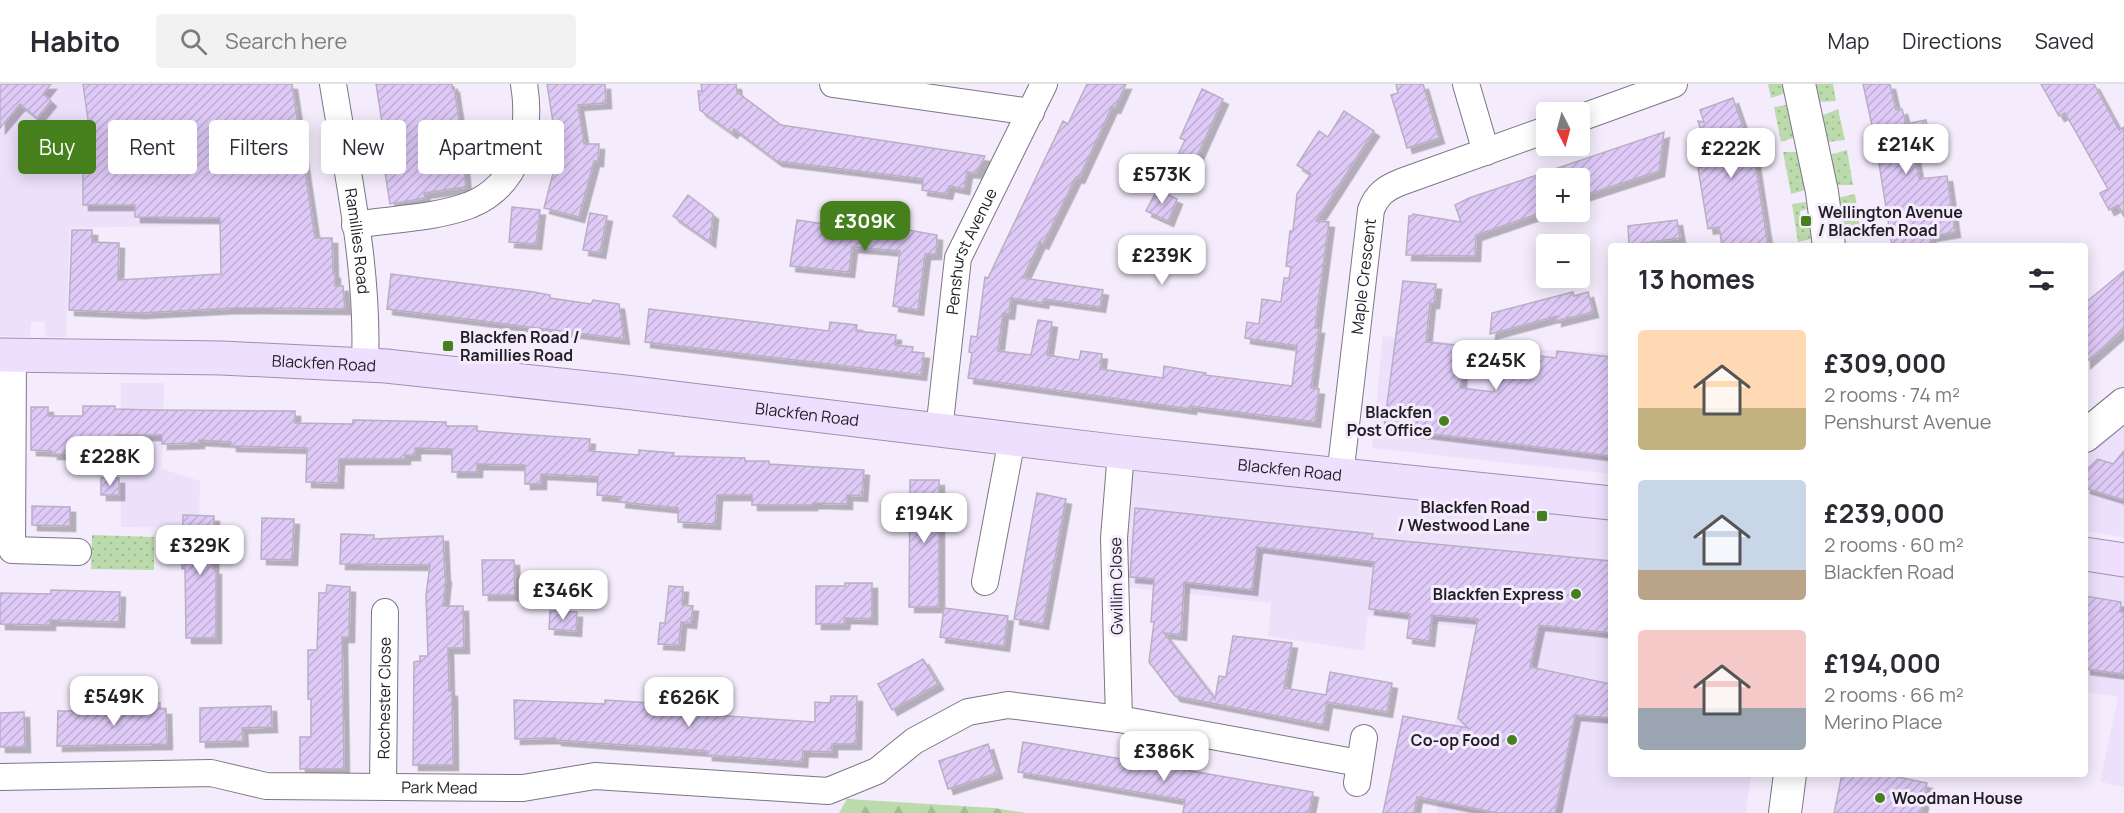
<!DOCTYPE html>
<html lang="en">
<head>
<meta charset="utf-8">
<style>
	body { margin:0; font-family:Manrope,sans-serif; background:#f2f2f3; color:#2b2b33; height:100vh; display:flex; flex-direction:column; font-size:22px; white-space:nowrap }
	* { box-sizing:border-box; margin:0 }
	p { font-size:20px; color:#7c7c81 }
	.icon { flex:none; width:33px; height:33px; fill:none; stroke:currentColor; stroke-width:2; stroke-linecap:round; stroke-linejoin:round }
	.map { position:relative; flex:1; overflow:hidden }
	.sheet { position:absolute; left:1608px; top:159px; width:480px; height:534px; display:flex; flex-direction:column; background:#fff; border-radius:6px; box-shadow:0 3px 15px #0003 }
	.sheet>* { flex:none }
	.hud { position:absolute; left:18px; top:36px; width:570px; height:54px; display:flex; gap:12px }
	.needle { width:39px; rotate:174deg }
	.buttons { position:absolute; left:1536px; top:18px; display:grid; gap:12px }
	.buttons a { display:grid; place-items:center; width:54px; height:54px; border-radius:6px; background:#fff; box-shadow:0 3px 15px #0003; font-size:30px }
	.price { position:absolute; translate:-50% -51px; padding:0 14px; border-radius:12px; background:#fff; color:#222; font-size:20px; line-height:39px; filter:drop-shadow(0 2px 3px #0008) }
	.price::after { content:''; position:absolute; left:50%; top:36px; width:18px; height:14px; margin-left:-9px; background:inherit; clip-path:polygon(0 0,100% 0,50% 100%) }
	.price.current { background:#45801c; color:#fff }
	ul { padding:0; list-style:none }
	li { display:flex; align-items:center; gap:18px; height:150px; padding:0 30px }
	li span { display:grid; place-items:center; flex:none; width:168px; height:120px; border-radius:6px; color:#555 }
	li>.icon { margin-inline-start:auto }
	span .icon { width:72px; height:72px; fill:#fffc; stroke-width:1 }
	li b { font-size:26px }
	h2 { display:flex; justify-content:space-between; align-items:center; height:72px; padding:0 30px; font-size:26px }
	.chip { padding:0 21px; border-radius:6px; background:#fff; box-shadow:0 3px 15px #0003; font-size:21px; line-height:54px }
	.chip.current { background:#45801c; color:#fff }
	header { display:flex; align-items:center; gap:36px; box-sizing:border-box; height:84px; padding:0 30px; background:#fff; border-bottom:2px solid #e1e1e2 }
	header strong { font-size:28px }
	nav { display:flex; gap:33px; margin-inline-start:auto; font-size:21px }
	.search { width:420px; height:54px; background:#f2f2f3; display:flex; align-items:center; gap:15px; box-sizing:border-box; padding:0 21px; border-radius:6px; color:#7c7c81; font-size:22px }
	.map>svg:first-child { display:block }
	.built { fill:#ece0fb }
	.grass { fill:url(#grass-dots) }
	.forest { fill:url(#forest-firs) }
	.building { fill:url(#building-hatch); stroke:#b8afc2; stroke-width:1.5; filter:url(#shadow) }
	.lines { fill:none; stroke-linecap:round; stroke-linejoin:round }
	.minor-casing { stroke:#7d7586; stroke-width:28 }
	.tertiary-casing { stroke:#7d7586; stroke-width:34 }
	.primary-casing { stroke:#9f8eb1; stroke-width:35 }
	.minor { stroke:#fff; stroke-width:26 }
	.tertiary { stroke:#fff; stroke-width:32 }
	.primary { stroke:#eedffe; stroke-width:33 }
	.poi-dot { fill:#45801c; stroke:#f4ecfc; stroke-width:2 }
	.labels { text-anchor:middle; stroke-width:6; stroke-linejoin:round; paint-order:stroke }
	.poi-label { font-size:16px; font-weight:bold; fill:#211e25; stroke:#f4ecfc; text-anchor:end }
	.street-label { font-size:16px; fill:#211e25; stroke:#f4ecfc }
</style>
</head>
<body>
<header>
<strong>Habito</strong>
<div class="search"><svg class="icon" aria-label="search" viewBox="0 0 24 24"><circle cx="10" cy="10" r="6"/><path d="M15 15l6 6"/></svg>Search here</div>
<nav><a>Map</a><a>Directions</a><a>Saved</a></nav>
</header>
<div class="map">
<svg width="2124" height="729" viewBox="0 0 2124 729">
	<defs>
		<pattern id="grass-dots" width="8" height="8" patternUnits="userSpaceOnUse" patternTransform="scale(1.5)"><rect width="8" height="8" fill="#bbdbac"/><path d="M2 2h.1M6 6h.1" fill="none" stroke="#a0bc94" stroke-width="1.8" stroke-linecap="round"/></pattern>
		<pattern id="forest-firs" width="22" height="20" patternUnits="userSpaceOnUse" patternTransform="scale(1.5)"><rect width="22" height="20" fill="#bbdbac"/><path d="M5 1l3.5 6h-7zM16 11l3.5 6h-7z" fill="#a0bc94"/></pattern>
		<pattern id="building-hatch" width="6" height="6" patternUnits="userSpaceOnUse" patternTransform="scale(1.5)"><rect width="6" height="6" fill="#dfcaf7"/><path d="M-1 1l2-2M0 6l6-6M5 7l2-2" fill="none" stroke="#bfadd4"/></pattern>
		<filter id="shadow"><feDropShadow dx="5.5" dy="5.5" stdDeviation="0" flood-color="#0004"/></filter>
	</defs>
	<rect width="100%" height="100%" fill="#f4ecfc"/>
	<path class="built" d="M0,0h199l22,141 -151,3 -4,109h-21v-15h-14l-1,15 -30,-1z
		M1383,252l142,13 86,4v121l-239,-26z
		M121,299h43l-2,86 38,12 -1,47 -78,-1z
		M2124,329v124l-39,-6v-86z
		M1125,379l486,52v259h140l-5,39h-309v-7l39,-177 -108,-13 -4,35 -96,-15 3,-33 -143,-16z
		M2085,486l39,5v212l-24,-5 18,-85 -33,-5z"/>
	<path class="grass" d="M1768,0h19l2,8 -18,6z
		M1814,0h19l3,17 -18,1z
		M1792,20l7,32 -18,6 -7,-35z
		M1838,25l7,31 -18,2 -6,-26z
		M1847,66l6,35h-19l-5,-30z
		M1783,68h19l7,37 -18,5z
		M1855,110l5,34 -18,3 -5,-33z
		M1806,118l1,7 -7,2 1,13h8l2,15 -13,3 -6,-38z
		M92,451l62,2v33l-63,-1z"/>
	<path class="forest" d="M847,715l147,9 33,5h-188z"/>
	<path class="building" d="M0,0h51l-8,10 8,7 -14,17 -17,-14 -20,24z
		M83,0h209l23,154h17l1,35h2v13h8l2,23 -110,-1 -96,5 -70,-3 3,-80h20v12l27,1 -1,37 103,-6 -1,-56 -85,-1v-12h-52v-64h8z
		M376,0h76v4l2,-1 5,33 7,67 -42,6 1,5 -35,6 -9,-57 2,-1 -2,-11h3z
		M547,0h58l1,19 -28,2 6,39h15l-1,17h-4l-15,56 -35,-9 14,-54z
		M701,0h35l1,8 44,33 204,31 -9,17 -9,-1 -3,17 -15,-3 -2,8 -25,-4 1,-11 -146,-18 -43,-32 -2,4 -32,-23 -2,-19h4z
		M1087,0h39l-11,24 -3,-1 -33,71 -3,-1 -33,67 -3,-2 -17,36 80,12 -3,17 -56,-8 -1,4 -32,-5 -2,16 -6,-1 -5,38 33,4 7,-35 14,2 -5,33 32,5 2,-9 21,3 -2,15 63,9 1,-12 42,7 -1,2 87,11 5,-40 -52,-8 2,-16 12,2 3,-25 19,3 3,-24h5l2,-11 -5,-1 4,-35h3l4,-37 14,-20 -14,-9 22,-34 9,6 16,-26 30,20 -58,90 13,1 -14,106h4l-8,60 8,1 -4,33 -124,-16v3l-223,-31 4,-25 -3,-1 2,-16 6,1 8,-60 3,1 75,-157 5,3z
		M1396,0h27l16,54 -32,10 -16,-53 7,-2z
		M1863,0h27l6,26 6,-1 4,15 20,-4 3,17 -17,3 7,39 28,-3 8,56 -25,4 2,10h-40l-16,-102z
		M2041,0h53l25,46 5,-3v90l-6,-12 -9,5 -9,-17 8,-4 -43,-76 -6,3z
		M1202,5l21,10 -29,64 -16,-8 7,-15 -5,-2z
		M1733,14l22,64 13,84h-46l-3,-19 -11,2 -10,-61 13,-4 -13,-43 6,1 -4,-12z
		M1664,48l-5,39 -74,24 -5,-17h-34v33l-70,24 -1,21 -69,-1 3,-39h3l1,-2 48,8 -6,-17 14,-7z
		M1157,106l20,9 -9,22 -22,-10z
		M688,111l25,19 -3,28 -37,-26z
		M512,123l28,3 -4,34 -27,-2z
		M590,129l17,3 -7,37 -17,-3z
		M797,136l34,5v-3l66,6 40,7 -1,19h-11l-7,56 -25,-4 7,-55 -48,-4 -3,25 -59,-6z
		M1677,136l3,18 -51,7 -1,-19z
		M2124,187v58l-39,34v-60z
		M391,190l143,18 16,3v3l41,6 2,-4 26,4 5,35 -237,-30z
		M1403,197l33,3 -2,19h-4l-4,39 39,4 -5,42 34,4 5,-41 57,7 1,-7 54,6v99l-227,-28z
		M1573,208l1,4 14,-4 5,20 -37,9 1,-5 -67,18 2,-21z
		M649,225l180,22 1,-9 27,3 -1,6 40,4 -1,10 18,2 -1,5 12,1 -3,22 -276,-33z
		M83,322h32v3l39,1 141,1v12l58,1v-4l93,2v4h31v5l113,8 -1,12 50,4v-5l35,3 -1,3 72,2v3h24v3l95,6 -2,26 -15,-1v9l-34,-1 -1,2h-60v-10h-35l-2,29 -37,-2v-14l-58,-6 1,-5 -24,-2 1,-18 -57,-3v10h-16v-19l-48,-1v8h-25v-23l-37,-1v7h-10v4h-66l-1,24 -32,-1 1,-34 -76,-2v-4l-32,-2v3l-37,1v-9h-46v20l-64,-1v-3l-21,-1v-43h17v9h35z
		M2124,367v49l-39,-12v-17l13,-12 15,5z
		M101,394h18v17h-18z
		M910,396h29v127h-30z
		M1037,409l29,6 -23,125 -29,-5z
		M32,422l38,1v19l-38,-1z
		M1135,424l238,26 -1,4 239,23v72l-72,-8 -9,42 81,17v34l-36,-3 -20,98h-57l-81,-16 -3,16h-31l20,-97 65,12 -10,-10 20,-99 -46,-4 -3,26 -22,-3 3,-24 -41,-5 5,-47 -117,-15 -5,43 -68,-8 -3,53 -17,-2 51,66 4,-23 7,1 7,-41 59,7 -8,45 42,7 4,-23 62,11 -5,29 -60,-10 -4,23 -148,-29 -26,-34 5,-40h-3l3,-43 -24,-2z
		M183,431l31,1 -1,53h3v69h-30l-1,-70 -3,1z
		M262,434l32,1 -2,41 -31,-1z
		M341,450l33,1v4l69,-3 2,41h1l-3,29h20l1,42h-16l1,43h3l1,74h-40l1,-103 6,-1v-5h8l-2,-61 4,-30 -90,-1z
		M482,476h32l1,35h-32z
		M845,499h27v36l-27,-1 -1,6h-28v-38h29z
		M327,501l23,2 -1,50h-7l2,132h-44v-32h11v-38h-3v-49h9l2,-57h7z
		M669,502l14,1 -1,18 11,1 -2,17 -10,-1 -2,23 -21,-1 2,-21h5z
		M51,506l69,2 -1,30 -69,-2v5l-50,-1v-31l51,1z
		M2085,512l36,6 -1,10 4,1v61l-39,-5z
		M944,524l64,8 -4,30 -64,-9z
		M550,527l27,1 -1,19 -27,-2z
		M923,575l15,25 -46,26 -14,-26z
		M653,612l25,2 -1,12 21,2v2l117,8v-20l15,1 1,-7h26l-1,48h-24v8l-29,-1 -1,11 -95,-7v-4l-151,-11v-2l-41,1 -1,-39 91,4v-4l47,3z
		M160,619v6h6l1,35 -110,2 1,-35h68l4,-1v-6z
		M271,622l1,21 -30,1 1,13 -43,1v-34z
		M24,628l1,35h-25v-34z
		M1023,658l290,50 -4,21h-126l2,-13 -167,-28z
		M988,660l9,29 -49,16 -9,-28z
		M1842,690h42l43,9 -6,30h-87z"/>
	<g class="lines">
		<g class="minor-casing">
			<g id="minor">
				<path id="s1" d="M333,0c15,93 36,186 32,280"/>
				<path d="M833,0l198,28"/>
				<path d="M1466,0l20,68"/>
				<path d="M1580,34l94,-34"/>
				<path d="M355,141c36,-6 81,-7 115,-20 49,-20 62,-73 54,-121"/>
				<path d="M13,272l-1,194 66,2"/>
				<path id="s2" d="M939,347l19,-173 86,-174"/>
				<path id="s3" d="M1340,392l31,-266c6,-16 15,-22 30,-28l145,-52"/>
				<path d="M985,498l27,-143"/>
				<path d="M1119,635l-5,-181 7,-86"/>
				<path id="s4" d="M0,693l211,-4 55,13 257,2 72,-12 233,15 49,-20 37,-30 54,-29 40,-7 111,14 240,44"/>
				<path d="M1357,699l7,-45"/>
				<path id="s5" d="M383,701l2,-173"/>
			</g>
		</g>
		<g class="tertiary-casing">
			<path id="tertiary" d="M1799,0l23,108 7,54
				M2085,352l39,-32
				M1785,729l5,-39"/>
		</g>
		<g class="primary-casing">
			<g id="primary">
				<path id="s6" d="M0,271l222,3 164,8 239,26 496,60 490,51"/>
				<path d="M2085,470l39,6"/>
			</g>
		</g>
		<use href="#minor" class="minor"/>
		<use href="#tertiary" class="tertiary"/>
		<use href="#primary" class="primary"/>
	</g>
	<g class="poi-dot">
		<rect x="1800" y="131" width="12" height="12" rx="3"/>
		<rect x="442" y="256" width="12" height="12" rx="3"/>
		<circle cx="1444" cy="337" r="6"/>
		<rect x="1536" y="426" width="12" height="12" rx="3"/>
		<circle cx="1576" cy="510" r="6"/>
		<circle cx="1512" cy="656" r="6"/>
		<circle cx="1880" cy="714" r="6"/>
	</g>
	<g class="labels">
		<g class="poi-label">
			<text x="1818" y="134" text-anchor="start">Wellington Avenue<tspan x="1818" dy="18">/ Blackfen Road</tspan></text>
			<text x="460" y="259" text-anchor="start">Blackfen Road /<tspan x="460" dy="18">Ramillies Road</tspan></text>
			<text x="1432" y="334">Blackfen<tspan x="1432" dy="18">Post Office</tspan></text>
			<text x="1530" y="429">Blackfen Road<tspan x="1530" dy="18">/ Westwood Lane</tspan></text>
			<text x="1564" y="516">Blackfen Express</text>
			<text x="1500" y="662">Co-op Food</text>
			<text x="1892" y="720" text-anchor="start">Woodman House</text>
		</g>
		<g class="street-label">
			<text dy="6" stroke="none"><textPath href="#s1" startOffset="159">Ramillies Road</textPath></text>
			<text dy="6" stroke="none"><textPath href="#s2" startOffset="184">Penshurst Avenue</textPath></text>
			<text dy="6" stroke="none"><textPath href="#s3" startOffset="201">Maple Crescent</textPath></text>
			<text dy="6" stroke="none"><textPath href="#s6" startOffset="324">Blackfen Road</textPath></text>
			<text dy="6" stroke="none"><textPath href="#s6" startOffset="810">Blackfen Road</textPath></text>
			<text dy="6" stroke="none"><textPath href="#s6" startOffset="1296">Blackfen Road</textPath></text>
			<text transform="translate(1116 502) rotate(-91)" y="6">Gwillim Close</text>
			<text dy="6" stroke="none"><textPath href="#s5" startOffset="87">Rochester Close</textPath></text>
			<text dy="6" stroke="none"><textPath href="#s4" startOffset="441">Park Mead</textPath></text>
		</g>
	</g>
</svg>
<div class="buttons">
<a><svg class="needle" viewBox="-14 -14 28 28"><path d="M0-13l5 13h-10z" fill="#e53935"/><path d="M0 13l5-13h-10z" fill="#7c7c81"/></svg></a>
<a>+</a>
<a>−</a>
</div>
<b class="price" style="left:1906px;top:91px">£214K</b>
<b class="price" style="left:1731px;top:95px">£222K</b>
<b class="price" style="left:1162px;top:121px">£573K</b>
<b class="price current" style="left:865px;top:168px">£309K</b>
<b class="price" style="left:1162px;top:202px">£239K</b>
<b class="price" style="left:1496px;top:307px">£245K</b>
<b class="price" style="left:110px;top:403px">£228K</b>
<b class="price" style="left:924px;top:460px">£194K</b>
<b class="price" style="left:200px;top:492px">£329K</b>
<b class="price" style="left:563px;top:537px">£346K</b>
<b class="price" style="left:114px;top:643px">£549K</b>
<b class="price" style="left:689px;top:644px">£626K</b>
<b class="price" style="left:1164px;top:698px">£386K</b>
<div class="hud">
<a class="chip current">Buy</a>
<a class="chip">Rent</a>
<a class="chip">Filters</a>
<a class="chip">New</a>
<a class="chip">Apartment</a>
</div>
<section class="sheet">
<h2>13 homes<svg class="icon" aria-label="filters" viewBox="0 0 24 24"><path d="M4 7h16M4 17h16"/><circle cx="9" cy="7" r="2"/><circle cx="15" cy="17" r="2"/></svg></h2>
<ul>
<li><span style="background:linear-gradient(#ffd9b3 65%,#c2b280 0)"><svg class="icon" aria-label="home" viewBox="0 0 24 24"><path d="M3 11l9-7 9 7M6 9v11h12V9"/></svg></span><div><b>£309,000</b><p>2 rooms · 74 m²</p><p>Penshurst Avenue</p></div></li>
<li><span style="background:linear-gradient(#c9d6e8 75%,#b9a48a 0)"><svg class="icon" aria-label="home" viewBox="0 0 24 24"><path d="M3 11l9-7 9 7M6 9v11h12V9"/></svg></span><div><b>£239,000</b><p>2 rooms · 60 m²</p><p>Blackfen Road</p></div></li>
<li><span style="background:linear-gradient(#f6c9c9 65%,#9aa5b1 0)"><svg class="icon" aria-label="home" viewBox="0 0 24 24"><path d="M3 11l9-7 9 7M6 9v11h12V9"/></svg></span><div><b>£194,000</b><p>2 rooms · 66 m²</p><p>Merino Place</p></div></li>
</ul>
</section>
</div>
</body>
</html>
